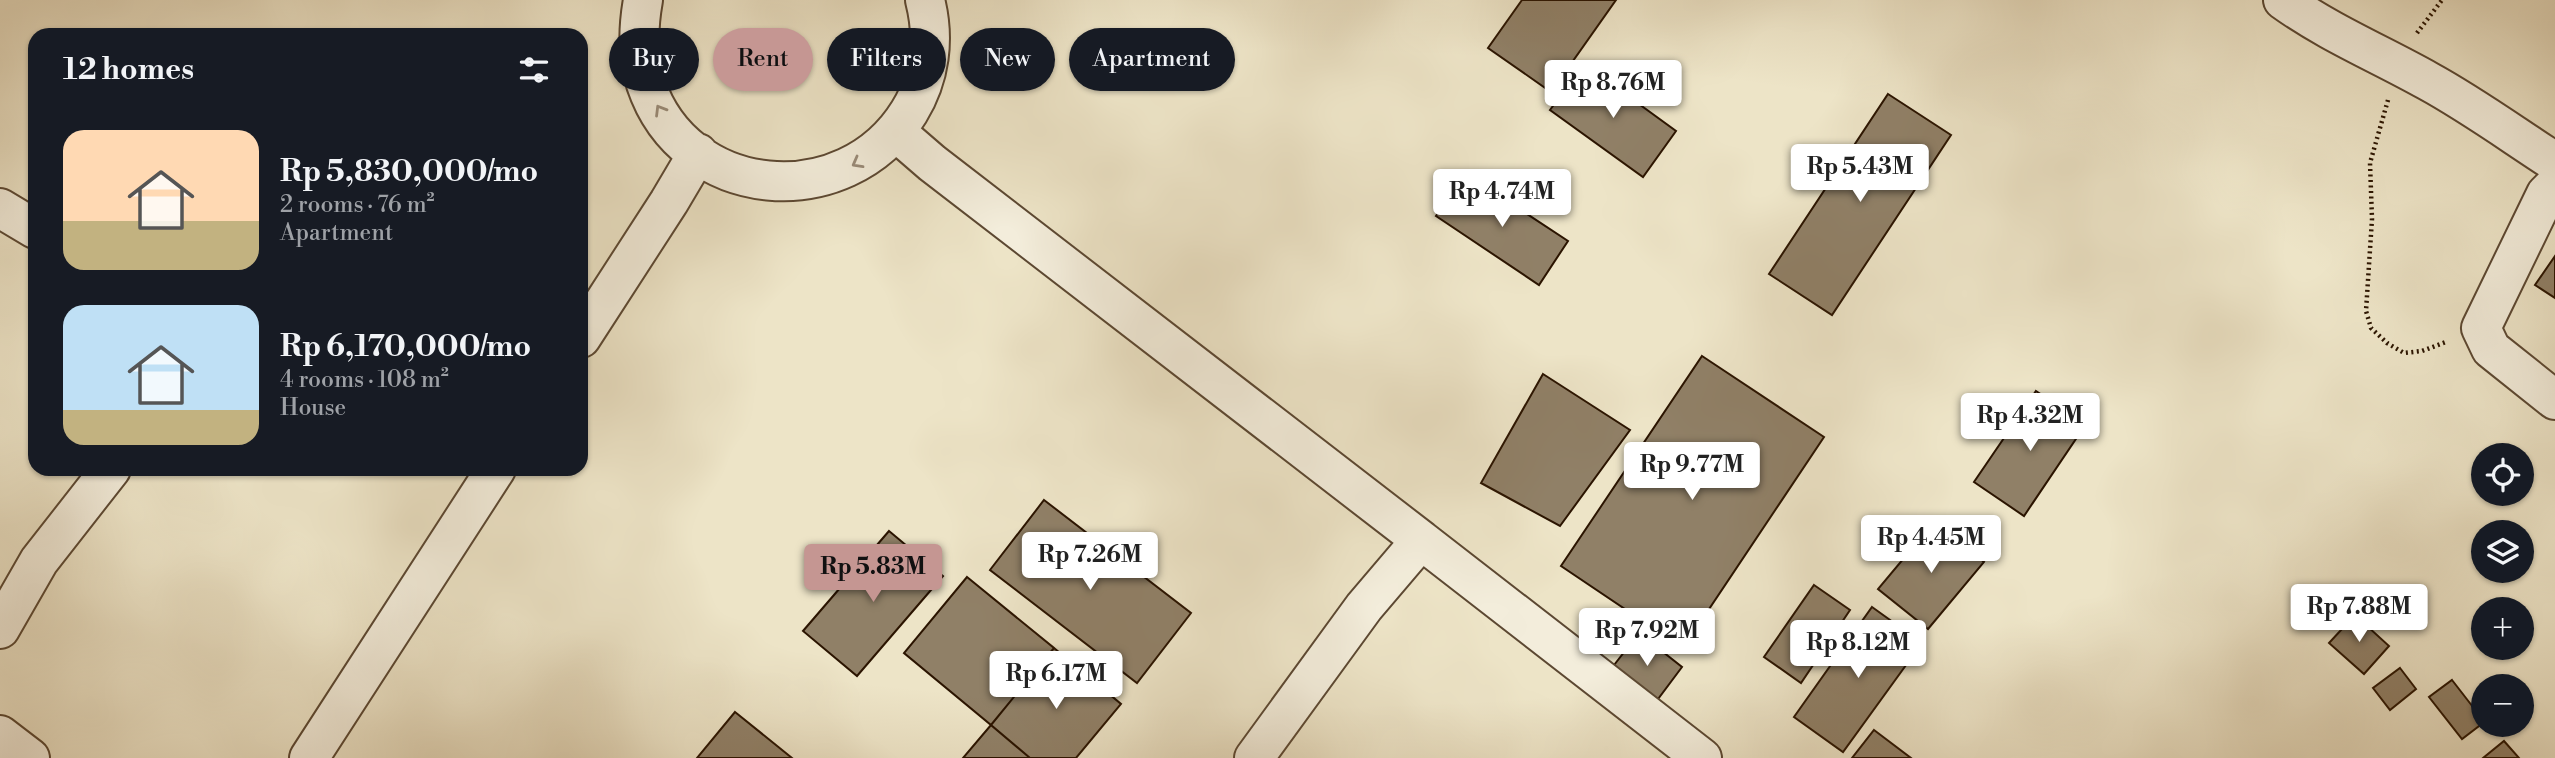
<!DOCTYPE html>
<html lang="en">
<head>
<meta charset="utf-8">
<style>
	body { margin:0; font-family:"Libre Bodoni",serif; background:#20242c; color:#f1f3f6; height:100vh; display:flex; flex-direction:column; font-size:26px; white-space:nowrap }
	* { box-sizing:border-box; margin:0 }
	p { font-size:23px; color:#9ea1a6 }
	.icon { flex:none; width:38px; height:38px; fill:none; stroke:currentColor; stroke-width:2; stroke-linecap:round; stroke-linejoin:round }
	.map { position:relative; flex:1; overflow:hidden }
	.details { position:absolute; left:28px; top:28px; width:560px; height:448px; display:flex; flex-direction:column; background:#171b24; border-radius:21px; box-shadow:0 2px 5px #0004 }
	.details>* { flex:none }
	.top-card { position:absolute; left:609px; top:28px; width:665px; height:63px; display:flex; gap:14px }
	.buttons { position:absolute; left:2471px; top:443px; display:grid; gap:14px }
	.buttons a { display:grid; place-items:center; width:63px; height:63px; border-radius:50%; background:#171b24; box-shadow:0 2px 5px #0004; font-size:35px }
	.price { position:absolute; translate:-50% -60px; padding:0 16px; border-radius:7px; background:#fff; color:#222; font-size:23px; line-height:46px; filter:drop-shadow(0 2px 4px #0008) }
	.price::after { content:''; position:absolute; left:50%; top:42px; width:21px; height:16px; margin-left:-10px; background:inherit; clip-path:polygon(0 0,100% 0,50% 100%) }
	.price.current { background:#c59692; color:#111 }
	ul { padding:0; list-style:none }
	li { display:flex; align-items:center; gap:21px; height:175px; padding:0 35px }
	li span { display:grid; place-items:center; flex:none; width:196px; height:140px; border-radius:21px; color:#555 }
	li>.icon { margin-inline-start:auto }
	span .icon { width:84px; height:84px; fill:#fffc; stroke-width:1 }
	li b { font-size:30px }
	h2 { display:flex; justify-content:space-between; align-items:center; height:84px; padding:0 35px; font-size:30px }
	.chip { padding:0 24px; border-radius:32px; background:#171b24; box-shadow:0 2px 5px #0004; font-size:24px; line-height:63px }
	.chip.current { background:#c59692; color:#111 }
	.map>svg:first-child { display:block }
	.building { fill:#908067; stroke:#2b1400; stroke-width:2 }
	.lines { fill:none; stroke-linecap:round; stroke-linejoin:round }
	.minor-casing { stroke:#5c4832; stroke-width:42 }
	.path { stroke:#2b1400; stroke-width:4.5; stroke-dasharray:2 3.5; stroke-linecap:butt }
	.minor { stroke:#f3eddb; stroke-width:38 }
	.oneway { stroke:#998b78 }
</style>
</head>
<body>
<div class="map">
<svg width="2555" height="758" viewBox="0 0 2555 758">
	<rect width="100%" height="100%" fill="#ede4c7"/>
	<filter id="stains"><feTurbulence type="fractalNoise" baseFrequency=".00286" numOctaves="4"/><feColorMatrix values="0 0 0 0 .2 0 0 0 0 .09 0 0 0 0 .02 0 0 0 .5 -.17"/></filter>
	<radialGradient id="worn" r=".72"><stop offset=".6" stop-color="#630" stop-opacity="0"/><stop offset="1" stop-color="#630" stop-opacity=".3"/></radialGradient>
	<path class="building" d="M1522,0h94l-65,92 -63,-44z
		M1584,64l92,67 -33,46 -93,-67z
		M1888,94l63,41 -119,180 -63,-41z
		M1465,173l103,68 -29,44 -103,-69z
		M2555,256v42l-20,-13z
		M1702,356l122,81 -141,211 -122,-82z
		M1543,374l87,56 -70,96 -79,-43z
		M2036,391l50,33 -62,92 -50,-34z
		M1044,500l147,113 -54,70 -147,-113z
		M1935,521l49,41 -56,67 -50,-40z
		M889,531l54,45 -86,100 -54,-45z
		M967,577l87,71 -63,77 -87,-72z
		M1814,585l36,25 -49,73 -37,-26z
		M1872,607l50,36 -79,109 -49,-35z
		M2355,615l34,31 -25,28 -35,-31z
		M1639,633l43,34 -27,36 -44,-34z
		M1054,648l67,56 -45,54h-46l-39,-33z
		M2400,668l16,21 -26,21 -17,-22z
		M2452,680l31,40v3l-21,16 -33,-42z
		M735,712l57,46h-95z
		M991,725l39,33h-67z
		M1874,730l37,28h-59z
		M2504,741l15,17h-36z"/>
	<g class="lines">
		<g class="minor-casing">
			<path id="minor" d="M643,0c-5,28 -6,56 3,84 39,117 199,131 263,28 21,-34 26,-73 16,-112
				M2283,0c46,33 97,54 145,81 44,24 85,54 127,81
				M895,131l37,32 489,377
				M2555,185l-9,9 -65,134 10,21 64,51
				M0,208l35,21
				M581,338l88,-136 29,-49
				M0,629l39,-68 72,-92
				M0,735l30,23
				M309,758l187,-289
				M1254,758l110,-151 57,-67 281,218"/>
		</g>
		<path class="path" d="M2417,33l25,-33
			M2388,100l-18,63 2,56 -6,92 5,17 16,15 17,10 18,-2 24,-9"/>
		<use href="#minor" class="minor"/>
	</g>
	<defs><path id="oneway-chevron" d="M-2-3.5L2.5 0L-2 3.5" fill="none" stroke-width="1.6" stroke-linecap="round" stroke-linejoin="round" transform="scale(1.75)"/></defs>
	<g class="oneway">
		<use href="#oneway-chevron" transform="translate(660 110) rotate(-121)"/>
		<use href="#oneway-chevron" transform="translate(857 163) rotate(151)"/>
	</g>
	<rect width="100%" height="100%" filter="url(#stains)"/>
	<rect width="100%" height="100%" fill="url(#worn)"/>
</svg>
<div class="buttons">
<a><svg class="icon" aria-label="locate" viewBox="0 0 24 24"><circle cx="12" cy="12" r="6"/><path d="M12 2v4M12 18v4M2 12h4M18 12h4"/></svg></a>
<a><svg class="icon" aria-label="layers" viewBox="0 0 24 24"><path d="M12 4l9 5-9 5-9-5zM3 14l9 5 9-5"/></svg></a>
<a>+</a>
<a>−</a>
</div>
<b class="price" style="left:1613px;top:120px">Rp 8.76M</b>
<b class="price" style="left:1860px;top:204px">Rp 5.43M</b>
<b class="price" style="left:1502px;top:229px">Rp 4.74M</b>
<b class="price" style="left:2030px;top:453px">Rp 4.32M</b>
<b class="price" style="left:1692px;top:502px">Rp 9.77M</b>
<b class="price" style="left:1931px;top:575px">Rp 4.45M</b>
<b class="price" style="left:1090px;top:592px">Rp 7.26M</b>
<b class="price current" style="left:873px;top:604px">Rp 5.83M</b>
<b class="price" style="left:2359px;top:644px">Rp 7.88M</b>
<b class="price" style="left:1647px;top:668px">Rp 7.92M</b>
<b class="price" style="left:1858px;top:680px">Rp 8.12M</b>
<b class="price" style="left:1056px;top:711px">Rp 6.17M</b>
<div class="top-card">
<a class="chip">Buy</a>
<a class="chip current">Rent</a>
<a class="chip">Filters</a>
<a class="chip">New</a>
<a class="chip">Apartment</a>
</div>
<section class="details">
<h2>12 homes<svg class="icon" aria-label="filters" viewBox="0 0 24 24"><path d="M4 7h16M4 17h16"/><circle cx="9" cy="7" r="2"/><circle cx="15" cy="17" r="2"/></svg></h2>
<ul>
<li><span style="background:linear-gradient(#ffd9b3 65%,#c2b280 0)"><svg class="icon" aria-label="home" viewBox="0 0 24 24"><path d="M3 11l9-7 9 7M6 9v11h12V9"/></svg></span><div><b>Rp 5,830,000/mo</b><p>2 rooms · 76 m²</p><p>Apartment</p></div></li>
<li><span style="background:linear-gradient(#bfe0f5 75%,#c2b280 0)"><svg class="icon" aria-label="home" viewBox="0 0 24 24"><path d="M3 11l9-7 9 7M6 9v11h12V9"/></svg></span><div><b>Rp 6,170,000/mo</b><p>4 rooms · 108 m²</p><p>House</p></div></li>
</ul>
</section>
</div>
</body>
</html>
